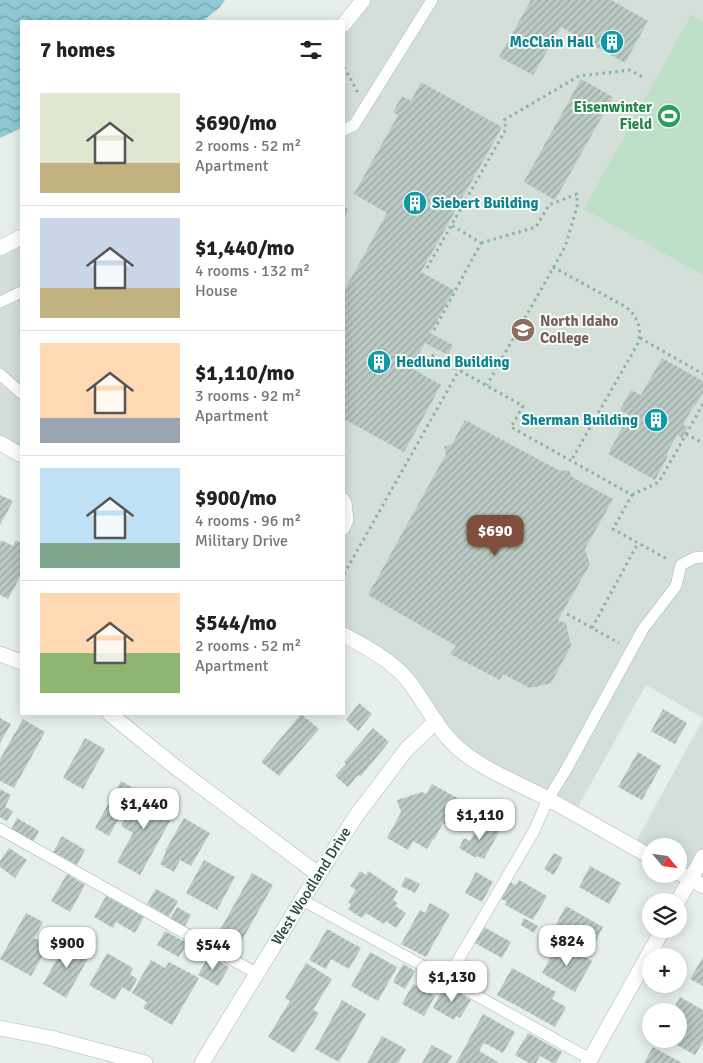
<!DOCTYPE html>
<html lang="en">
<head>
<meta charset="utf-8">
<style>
	body { margin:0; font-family:Signika,sans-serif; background:#f2f2f2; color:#222; height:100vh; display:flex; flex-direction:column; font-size:19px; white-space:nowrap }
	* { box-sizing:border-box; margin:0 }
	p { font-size:16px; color:#767676 }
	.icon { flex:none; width:28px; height:28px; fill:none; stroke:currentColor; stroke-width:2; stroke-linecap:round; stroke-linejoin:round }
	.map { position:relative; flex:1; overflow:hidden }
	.panel { position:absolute; left:20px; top:20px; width:325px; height:695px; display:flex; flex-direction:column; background:#fff; border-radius:0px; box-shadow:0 2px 12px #0003 }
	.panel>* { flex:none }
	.needle { width:32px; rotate:119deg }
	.buttons { position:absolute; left:642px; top:838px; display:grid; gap:10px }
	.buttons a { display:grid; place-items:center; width:45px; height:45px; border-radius:50%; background:#fff; box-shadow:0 2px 12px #0003; font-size:25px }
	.price { position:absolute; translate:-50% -42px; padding:0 11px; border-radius:10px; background:#fff; color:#222; font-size:16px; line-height:32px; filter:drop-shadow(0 1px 2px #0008) }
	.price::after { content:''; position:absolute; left:50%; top:30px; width:15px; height:11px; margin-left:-8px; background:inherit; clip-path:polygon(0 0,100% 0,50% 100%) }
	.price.on { background:#804e3d; color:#fff }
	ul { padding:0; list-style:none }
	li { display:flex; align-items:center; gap:15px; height:125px; padding:0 20px }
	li+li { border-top:1px solid #e0e0e0 }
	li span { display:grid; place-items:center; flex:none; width:140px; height:100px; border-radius:0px; color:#555 }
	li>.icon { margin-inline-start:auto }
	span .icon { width:60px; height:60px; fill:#fffc; stroke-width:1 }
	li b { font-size:21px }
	h2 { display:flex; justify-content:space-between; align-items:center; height:60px; padding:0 20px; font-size:21px }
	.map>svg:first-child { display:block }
	.built { fill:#d4dfda }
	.grass { fill:#bfe0c8 }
	.water { fill:url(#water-waves) }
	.building { fill:url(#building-hatch) }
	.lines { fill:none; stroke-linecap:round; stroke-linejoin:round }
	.lane-casing { stroke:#a8b8b2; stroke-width:12 }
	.street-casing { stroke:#a8b8b2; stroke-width:16 }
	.secondary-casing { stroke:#a4bbb3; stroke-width:16 }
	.path { stroke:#86b3a5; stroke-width:3; stroke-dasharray:2.5 4; stroke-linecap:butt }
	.lane { stroke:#fff; stroke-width:11 }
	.street { stroke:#fff; stroke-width:15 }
	.secondary { stroke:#fff; stroke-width:15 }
	.labels { text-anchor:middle; stroke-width:4; stroke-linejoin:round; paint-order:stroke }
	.culture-label { font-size:15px; font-weight:bold; fill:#0d838f; stroke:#f7fbf9; text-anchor:end }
	.leisure-label { font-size:15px; font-weight:bold; fill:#27864d; stroke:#f7fbf9; text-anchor:end }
	.education-label { font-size:15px; font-weight:bold; fill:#785e54; stroke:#f7fbf9; text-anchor:start }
	.street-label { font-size:15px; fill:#24423a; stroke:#f7fbf9 }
</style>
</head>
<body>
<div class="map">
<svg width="703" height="1063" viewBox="0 0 703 1063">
	<defs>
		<pattern id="water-waves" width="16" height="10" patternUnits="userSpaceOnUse" patternTransform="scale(1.25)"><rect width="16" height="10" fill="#8ec9d4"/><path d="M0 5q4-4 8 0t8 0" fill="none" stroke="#74a5ad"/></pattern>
		<pattern id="building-hatch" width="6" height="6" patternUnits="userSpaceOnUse" patternTransform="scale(1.25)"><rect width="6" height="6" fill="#bbcac4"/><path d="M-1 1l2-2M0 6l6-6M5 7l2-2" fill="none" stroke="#98a6a0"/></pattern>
	</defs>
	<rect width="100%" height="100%" fill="#e6efeb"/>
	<path class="built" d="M363,0h340v718l-57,-33 -72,129 -116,-66 -52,-70 -62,-43v-611z
		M21,237v218l-21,-12v-195z
		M703,719v167l-24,-13v-27h-28v11l-18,-10z"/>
	<path class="grass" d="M691,15l12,7v253l-119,-66z"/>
	<path class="water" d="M0,0h225l-5,7 -17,14h-182v107l-21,10z"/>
	<path class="building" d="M531,0h80l37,21 -23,42 -64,-36 -28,48 -34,-18z
		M581,79l32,18 -58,103 -31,-18z
		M421,82l81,45 -81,145 33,18 -24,43 23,12 -5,10 -23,-12 -14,25 30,17 -37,67 -60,-33v-128l43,-78 -33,-19 44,-79 -5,-3 9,-16 9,5z
		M344,207l5,3 -5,9z
		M662,358l41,23v11l-8,14 -1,-1 -11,20 5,2 -6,11 -5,-3 -11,20 2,1 -13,24 -47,-26 21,-39 -9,-5 11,-20 10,5z
		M465,420l95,51 9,-1 3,7 41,22 -28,50 5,15 -32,56 8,3 5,23 -20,37 -21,5 -27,-14 -3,6 -50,-26 6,-8 -88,-51 78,-141 -2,-7 8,-3z
		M0,495l13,6 -13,24z
		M1,540l12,6 3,-6 5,3v32l-13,24 -8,-4v-52z
		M359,703l13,11 -14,17 -12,-11z
		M663,709l24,14 -12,21 -24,-13z
		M301,714l18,15 -40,47 -18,-14z
		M0,718l11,6 -11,19z
		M23,719l22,13 -31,56 -14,-7v-22z
		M373,728l16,14 -28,34 -3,-1 -10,12 -13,-11 11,-12 -2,-2z
		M85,738l20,11 -22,40 -20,-11z
		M638,752l23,14 -19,34 -24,-13z
		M121,781l14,8 -26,47 -14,-8z
		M432,784l29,16 -14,25 -4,-2 -9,17 -1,-1 -6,10 -14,-8 -5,9 -21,-12 14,-26 -4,-12 25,-8 4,2z
		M0,789l11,6 -6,12 8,4 -6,10 -7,-4z
		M141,790l35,20 -36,65 -23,-13 16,-29 -12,-7z
		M17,818l22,13 -6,11 -22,-12z
		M184,818l26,15 -19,33 -11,-6 -6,12 -14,-8 6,-12 -1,-1z
		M481,821l18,11 -15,27 -7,-3 -1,2 -17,-10 5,-10 6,3z
		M62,836l23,14 -8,15 -24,-13z
		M9,848l18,12 -12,18 -15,-11v-6z
		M554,853l9,5 -9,17 -10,-6z
		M204,860l31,17 -18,33 -31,-17z
		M590,866l31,17 -12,21 -30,-17z
		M360,871l6,4 2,-4 30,20 -5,9 5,3 -3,3 11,7 -10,15 -10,-7 -2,3 -18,-11 -4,5 -14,-9 3,-5 -3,-2 8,-12 -6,-4z
		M476,872l17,10 -11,20 -17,-9z
		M252,873l21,12 -36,64 -21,-12z
		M67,874l18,11 -15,27 -19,-11z
		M406,877l14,7 -5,9 -14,-7z
		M519,880l28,16 -14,24 -28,-15 2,-3 -7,-4 9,-16 7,3z
		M156,889l22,12 -9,16 -22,-13z
		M106,896l38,21 -9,16 -19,-11 -3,6 -19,-11z
		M430,903l20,11 -24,43 -25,-13 19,-34 5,3z
		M566,906l37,21 -11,22 -38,-21z
		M177,907l14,8 -7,13 -14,-9z
		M26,913l17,9 -9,16 14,8 -17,30 -31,-17z
		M524,918l14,8 -4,7 -13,-8z
		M484,927l27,15 -9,16 -27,-15z
		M327,929l34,19 -12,21 -18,-10 -5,10 -17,-9z
		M165,931l22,12 -8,14 -22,-12z
		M68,940l23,13 -25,45 -23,-14z
		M559,942l33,19 -17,31 -33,-19z
		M370,952l27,15 -19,34 -27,-15z
		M107,953l26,15 -3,6 7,5 -7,13 -8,-5 -7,13 -26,-15z
		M209,956l20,11 -11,19 -20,-11z
		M703,957v29l-13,-7z
		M151,960l14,8 4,-6 30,16 -27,47 -29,-17 4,-6 -15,-9z
		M306,963l26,16 -19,31 6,3 -25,40 -26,-16 22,-36 -5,-3z
		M403,964l12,7 -10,18 -12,-7z
		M512,968l44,24 -4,7 14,8 -11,20 -58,-32z
		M413,984l22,12 -11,20 -22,-12z
		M445,985l26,15 -11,18 -4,-2 -2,4 -21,-12z
		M680,997l23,13v32l-8,13 -27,-15 1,-1h10v-18l3,-5 -3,-2v-3l-6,-1z
		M342,1000l24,14 -27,48 -24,-13z
		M483,1014l32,18 -12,21 -19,-10 -5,8 19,11 -1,1h-41z
		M528,1033l34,19 -6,11h-3l-13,-7 -4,7h-7l-14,-8z
		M382,1036l24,13 -8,14h-31z
		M432,1045l20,11 -4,7h-26z
		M653,1047l29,16h-38z"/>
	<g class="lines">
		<g class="lane-casing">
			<path id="lane" d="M344,130l10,-5 78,-125
				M0,302l21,-10
				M0,374l21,19
				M344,499l2,3 2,18 -4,9
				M0,829l256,144
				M302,900l145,79 143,80
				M447,979l87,-148 14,-32 19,-31 76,-139 33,-43 5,-21 13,-7 9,-1"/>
		</g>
		<g class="street-casing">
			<path id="street" d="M0,443l21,12
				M344,635c22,12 45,24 62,43 18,22 31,52 53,71 26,22 59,34 89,50 35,19 69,39 103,58
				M0,654l21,8
				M110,714l64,52 144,108
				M679,873l24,13
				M678,901l25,-44
				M0,1028l51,10 94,25
				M202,1063l100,-163 54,-84 50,-66 30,-29
				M588,1063l75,-134"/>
		</g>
		<g class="secondary-casing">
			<path id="secondary" d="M344,24l19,-24
				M0,248l21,-11"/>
		</g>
		<path class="path" d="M344,67l14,26
			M481,243l55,-16 13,-22 28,-11v13l-12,40 -78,138
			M553,267l73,40c12,10 17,23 11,38l-66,116
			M427,268l79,-139 -2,-9 75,-44 51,-6 12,7
			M434,330l47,-87 -30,-18
			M640,338l63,36
			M432,355l91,51 -12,21 121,68 -19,34 54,30
			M686,434l17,9
			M632,495l27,-13 44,-78
			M344,574l115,-204
			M567,614l52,29
			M592,628l46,-85"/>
		<use href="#lane" class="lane"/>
		<use href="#street" class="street"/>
		<use href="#secondary" class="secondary"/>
	</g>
	<defs>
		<g id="building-disc" transform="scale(1.25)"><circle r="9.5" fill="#0f9aa8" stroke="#f7fbf9"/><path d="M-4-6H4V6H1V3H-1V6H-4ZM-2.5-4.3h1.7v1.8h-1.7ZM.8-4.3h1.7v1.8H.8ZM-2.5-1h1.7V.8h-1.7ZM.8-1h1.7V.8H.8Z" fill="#fff"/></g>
		<g id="stadium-disc" transform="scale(1.25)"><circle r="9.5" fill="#2e9e5b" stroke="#f7fbf9"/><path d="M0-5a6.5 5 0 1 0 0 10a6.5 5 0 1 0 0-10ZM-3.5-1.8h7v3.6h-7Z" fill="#fff"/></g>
		<g id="university-disc" transform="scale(1.25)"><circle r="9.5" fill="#8d6e63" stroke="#f7fbf9"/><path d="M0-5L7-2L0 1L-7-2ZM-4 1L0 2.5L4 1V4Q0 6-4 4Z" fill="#fff"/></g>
	</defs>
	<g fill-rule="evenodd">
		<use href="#building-disc" x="612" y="42"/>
		<use href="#stadium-disc" x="669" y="116"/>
		<use href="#building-disc" x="415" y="203"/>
		<use href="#university-disc" x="523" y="330"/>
		<use href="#building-disc" x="379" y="362"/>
		<use href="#building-disc" x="656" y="420"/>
	</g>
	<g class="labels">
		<g class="culture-label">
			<text x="594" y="47">McClain Hall</text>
			<text x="432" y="208" text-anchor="start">Siebert Building</text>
			<text x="396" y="367" text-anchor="start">Hedlund Building</text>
			<text x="638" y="425">Sherman Building</text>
		</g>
		<g class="leisure-label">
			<text x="652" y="112">Eisenwinter<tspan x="652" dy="17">Field</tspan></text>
		</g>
		<g class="education-label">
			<text x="540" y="326">North Idaho<tspan x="540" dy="17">College</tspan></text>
		</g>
		<g class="street-label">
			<text transform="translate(311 886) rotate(-58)" y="5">West Woodland Drive</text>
		</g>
	</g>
</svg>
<div class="buttons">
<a><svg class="needle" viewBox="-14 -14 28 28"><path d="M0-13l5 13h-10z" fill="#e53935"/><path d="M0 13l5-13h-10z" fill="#767676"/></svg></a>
<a><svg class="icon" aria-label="layers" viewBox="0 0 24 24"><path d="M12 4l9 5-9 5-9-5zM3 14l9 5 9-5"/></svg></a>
<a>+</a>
<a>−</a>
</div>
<b class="price on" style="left:495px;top:557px">$690</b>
<b class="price" style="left:144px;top:830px">$1,440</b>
<b class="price" style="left:480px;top:841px">$1,110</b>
<b class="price" style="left:567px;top:967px">$824</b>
<b class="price" style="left:67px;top:969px">$900</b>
<b class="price" style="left:213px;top:971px">$544</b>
<b class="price" style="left:452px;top:1003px">$1,130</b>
<section class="panel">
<h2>7 homes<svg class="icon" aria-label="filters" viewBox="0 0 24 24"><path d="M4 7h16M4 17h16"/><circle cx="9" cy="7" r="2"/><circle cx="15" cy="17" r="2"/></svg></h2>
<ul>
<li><span style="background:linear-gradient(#dfe7d0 70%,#c2b280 0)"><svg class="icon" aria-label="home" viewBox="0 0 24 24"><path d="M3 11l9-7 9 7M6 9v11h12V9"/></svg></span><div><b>$690/mo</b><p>2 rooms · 52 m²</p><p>Apartment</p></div></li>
<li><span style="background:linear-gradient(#c9d6e8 70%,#c2b280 0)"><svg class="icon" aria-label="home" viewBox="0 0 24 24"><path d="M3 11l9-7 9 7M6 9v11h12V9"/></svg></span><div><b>$1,440/mo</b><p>4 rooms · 132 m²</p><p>House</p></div></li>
<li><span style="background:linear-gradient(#ffd9b3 75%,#9aa5b1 0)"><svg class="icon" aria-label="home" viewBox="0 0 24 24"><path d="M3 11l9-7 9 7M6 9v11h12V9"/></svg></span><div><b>$1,110/mo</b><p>3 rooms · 92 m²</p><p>Apartment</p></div></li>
<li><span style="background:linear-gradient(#bfe0f5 75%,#7fa58c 0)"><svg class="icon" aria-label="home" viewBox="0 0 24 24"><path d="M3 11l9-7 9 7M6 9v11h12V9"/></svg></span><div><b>$900/mo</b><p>4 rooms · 96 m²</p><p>Military Drive</p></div></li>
<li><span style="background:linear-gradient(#ffd9b3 60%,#8fb573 0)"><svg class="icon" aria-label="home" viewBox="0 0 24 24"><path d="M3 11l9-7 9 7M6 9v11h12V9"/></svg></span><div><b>$544/mo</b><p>2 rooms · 52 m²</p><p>Apartment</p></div></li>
</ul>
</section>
</div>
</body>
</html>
